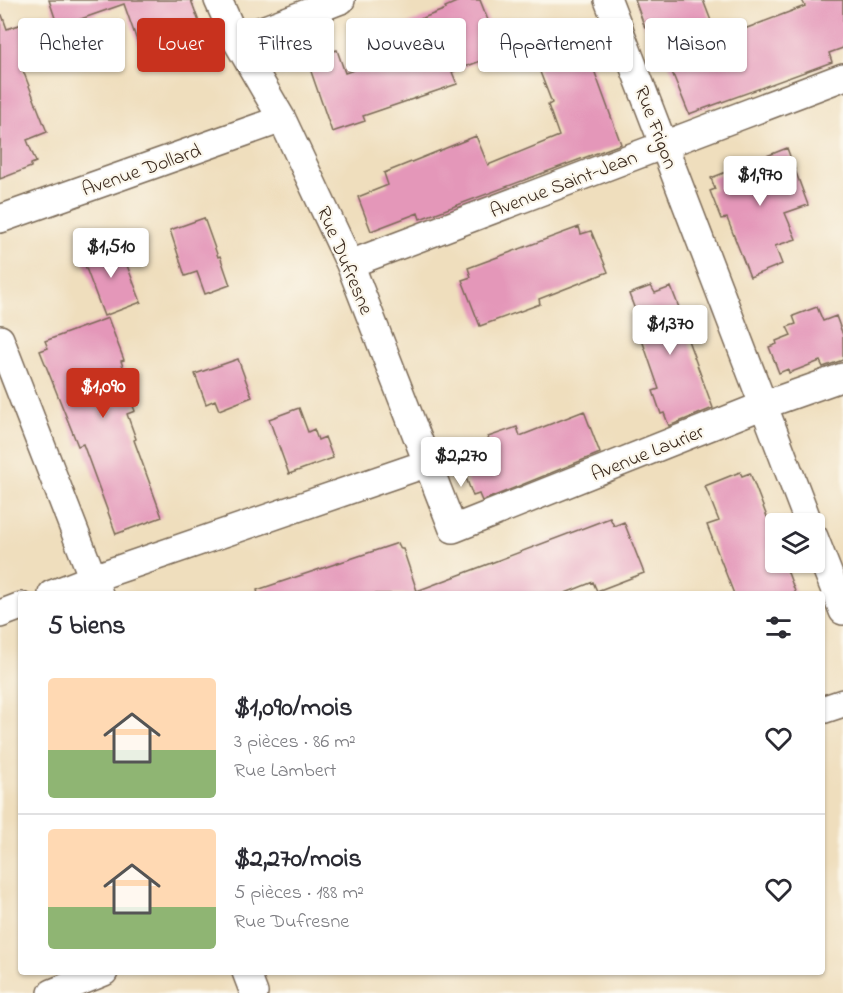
<!DOCTYPE html>
<html lang="fr">
<head>
<meta charset="utf-8">
<style>
	body { margin:0; font-family:"Indie Flower",sans-serif; background:#f2f2f3; color:#2b2b33; height:100vh; display:flex; flex-direction:column; font-size:22px; white-space:nowrap }
	* { box-sizing:border-box; margin:0 }
	p { font-size:20px; color:#7c7c81 }
	.icon { flex:none; width:33px; height:33px; fill:none; stroke:currentColor; stroke-width:2; stroke-linecap:round; stroke-linejoin:round }
	.map { position:relative; flex:1; overflow:hidden }
	.sheet { position:absolute; left:18px; top:591px; width:807px; height:384px; display:flex; flex-direction:column; background:#fff; border-radius:6px; box-shadow:0 2px 4px #0004 }
	.sheet>* { flex:none }
	.guide { position:absolute; left:18px; top:18px; width:807px; height:54px; display:flex; gap:12px }
	.tools { position:absolute; left:765px; top:513px; display:grid; gap:12px }
	.tools a { display:grid; place-items:center; width:60px; height:60px; border-radius:6px; background:#fff; box-shadow:0 2px 4px #0004; font-size:30px }
	.price { position:absolute; translate:-50% -51px; padding:0 14px; border-radius:6px; background:#fff; color:#222; font-size:20px; line-height:39px; filter:drop-shadow(0 2px 3px #0008) }
	.price::after { content:''; position:absolute; left:50%; top:36px; width:18px; height:14px; margin-left:-9px; background:inherit; clip-path:polygon(0 0,100% 0,50% 100%) }
	.price.active { background:#c8321e; color:#fff }
	ul { padding:0; list-style:none }
	li { display:flex; align-items:center; gap:18px; height:150px; padding:0 30px }
	li+li { border-top:2px solid #e1e1e2 }
	li span { display:grid; place-items:center; flex:none; width:168px; height:120px; border-radius:6px; color:#555 }
	li>.icon { margin-inline-start:auto }
	span .icon { width:72px; height:72px; fill:#fffc; stroke-width:1 }
	li b { font-size:26px }
	h2 { display:flex; justify-content:space-between; align-items:center; height:72px; padding:0 30px; font-size:26px }
	.tag { padding:0 21px; border-radius:6px; background:#fff; box-shadow:0 2px 4px #0004; font-size:21px; line-height:54px }
	.tag.active { background:#c8321e; color:#fff }
	.map>svg:first-child { display:block }
	.building { fill:#e497b9 }
	.lines { fill:none; stroke-linecap:round; stroke-linejoin:round }
	.street-casing { stroke:#7a6956; stroke-width:30 }
	.street { stroke:#fff; stroke-width:27 }
	.labels { text-anchor:middle; stroke-width:4.5; stroke-linejoin:round; paint-order:stroke }
	.street-label { font-size:20px; fill:#3b2a1e; stroke:#fbf7ec }
</style>
</head>
<body>
<div class="map">
<svg width="843" height="993" viewBox="0 0 843 993">
	<rect width="100%" height="100%" fill="#fbf7ec"/>
	<filter id="ink" filterUnits="userSpaceOnUse"><feTurbulence type="fractalNoise" baseFrequency=".0167" numOctaves="2"/><feDisplacementMap in="SourceGraphic" scale="12" xChannelSelector="R" yChannelSelector="G"/><feConvolveMatrix kernelMatrix="1 2 1 2 8 2 1 2 1" color-interpolation-filters="sRGB"/></filter>
	<filter id="wash" filterUnits="userSpaceOnUse"><feTurbulence type="fractalNoise" baseFrequency=".008" numOctaves="4" result="noise"/><feDisplacementMap in="SourceGraphic" scale="24" xChannelSelector="R" yChannelSelector="G"/><feGaussianBlur stdDeviation="1.35" result="paint"/><feColorMatrix in="noise" values="0 0 0 0 0 0 0 0 0 0 0 0 0 0 0 0 0 1.4 0 .05"/><feComposite in="paint" operator="in"/></filter>
	<g filter="url(#wash)">
		<rect width="100%" height="100%" fill="#efdebd"/>
		<g id="blocks">
			<path class="building" d="M49,0h142l11,30 -61,22 -17,-48 -66,23z
				M461,0h19l21,53 -49,19 5,12 -94,32 2,5 -33,11 -25,-72 30,-10 8,23 64,-23 -7,-17 6,-2 -3,-6 41,-16 -1,-2z
				M635,0h68l15,39 87,-33 -3,-6h41v48l-14,5 3,9 -143,52 -36,-89 -8,3z
				M2,15l5,14 30,-10 14,38 -29,11 25,64 -20,8 9,22 -5,2v3l-31,12v-163z
				M569,26l2,3 7,-3 43,118 -201,75 -2,-6 -47,18 -13,-34 30,-12 -4,-12 92,-37 12,29 71,-29 -11,-31 4,-2 -24,-62z
				M787,148l21,57 -23,8 11,26 -21,7 7,18 -32,13 -23,-59 -6,1 -11,-28 5,-2 -4,-11z
				M204,218l14,39 2,-1 10,29 -25,9 -8,-22 -12,4 -15,-46z
				M579,227l2,7 10,-3 17,41 -69,27 1,5 -60,22 -18,-46 9,-3 -3,-9z
				M108,241l4,9 8,-3 21,55 -37,14 -21,-56 7,-2 -4,-9z
				M651,286l4,7 16,-6 14,36 -3,1 31,84 -44,18 -5,-13 -3,1 -8,-23 6,-2 -18,-52 4,-1 -16,-42z
				M817,307l6,14 13,-5 7,19v25l-20,7 -3,-6 -31,12 -1,-4 -9,4 -10,-26 8,-3 -1,-3 15,-6 -4,-8 9,-3 -3,-8z
				M108,318l16,42 -3,1 16,44 -4,1 2,5 -8,3 9,25 -2,1 28,77 -46,17 -33,-90 -5,2 -38,-95 8,-3 -3,-7z
				M238,359l14,38 -33,13 -4,-10 -9,4 -11,-30z
				M299,408l9,24 6,-3 4,11 7,-3 8,21 -44,16 -20,-55z
				M584,411l16,42 -118,48 -3,-7 -6,2 -16,-42 32,-12 -1,-5 29,-10 3,9z
				M740,472l2,4 8,-3 26,67v22h8l12,32h-62l-27,-69 12,-4 -14,-35z
				M610,518l4,8 10,-4 20,51 -47,18 -4,-9 -30,12h-305l-1,-4 141,-47 3,6h2l14,42z"/>
		</g>
	</g>
	<g filter="url(#ink)">
		<use href="#blocks" fill-opacity="0" stroke="#7a6956" stroke-width="1.5"/>
		<g class="lines">
			<g class="street-casing">
				<path id="street" d="M218,0l18,40 46,79 68,145 103,265 311,-124 79,-28
					M608,0l201,524
					M236,40l105,-40
					M0,219l282,-100
					M350,264l493,-187
					M0,339l99,255
					M814,537l29,74
					M52,594l41,-16 335,-115
					M0,614l21,-8
					M822,710l21,-7
					M246,972l8,21
					M52,993l52,-21"/>
			</g>
			<use href="#street" class="street"/>
		</g>
	</g>
	<g class="labels">
		<g class="street-label">
			<text transform="translate(657 127) rotate(69)" y="7">Rue Frigon</text>
			<text transform="translate(141 169) rotate(-19)" y="7">Avenue Dollard</text>
			<text transform="translate(563 183) rotate(-21)" y="7">Avenue Saint-Jean</text>
			<text transform="translate(346 260) rotate(67)" y="7">Rue Dufresne</text>
			<text transform="translate(647 452) rotate(-22)" y="7">Avenue Laurier</text>
		</g>
	</g>
</svg>
<div class="tools">
<a><svg class="icon" aria-label="layers" viewBox="0 0 24 24"><path d="M12 4l9 5-9 5-9-5zM3 14l9 5 9-5"/></svg></a>
</div>
<b class="price" style="left:760px;top:207px">$1,970</b>
<b class="price" style="left:111px;top:279px">$1,510</b>
<b class="price" style="left:670px;top:356px">$1,370</b>
<b class="price active" style="left:103px;top:419px">$1,090</b>
<b class="price" style="left:461px;top:488px">$2,270</b>
<div class="guide">
<a class="tag">Acheter</a>
<a class="tag active">Louer</a>
<a class="tag">Filtres</a>
<a class="tag">Nouveau</a>
<a class="tag">Appartement</a>
<a class="tag">Maison</a>
</div>
<section class="sheet">
<h2>5 biens<svg class="icon" aria-label="filters" viewBox="0 0 24 24"><path d="M4 7h16M4 17h16"/><circle cx="9" cy="7" r="2"/><circle cx="15" cy="17" r="2"/></svg></h2>
<ul>
<li><span style="background:linear-gradient(#ffd9b3 60%,#8fb573 0)"><svg class="icon" aria-label="home" viewBox="0 0 24 24"><path d="M3 11l9-7 9 7M6 9v11h12V9"/></svg></span><div><b>$1,090/mois</b><p>3 pièces · 86 m²</p><p>Rue Lambert</p></div><svg class="icon" aria-label="heart" viewBox="0 0 24 24"><path d="M12 20l-8-8c-3-5 5-10 8-4 3-6 11-1 8 4z"/></svg></li>
<li><span style="background:linear-gradient(#ffd9b3 65%,#8fb573 0)"><svg class="icon" aria-label="home" viewBox="0 0 24 24"><path d="M3 11l9-7 9 7M6 9v11h12V9"/></svg></span><div><b>$2,270/mois</b><p>5 pièces · 188 m²</p><p>Rue Dufresne</p></div><svg class="icon" aria-label="heart" viewBox="0 0 24 24"><path d="M12 20l-8-8c-3-5 5-10 8-4 3-6 11-1 8 4z"/></svg></li>
</ul>
</section>
</div>
</body>
</html>
